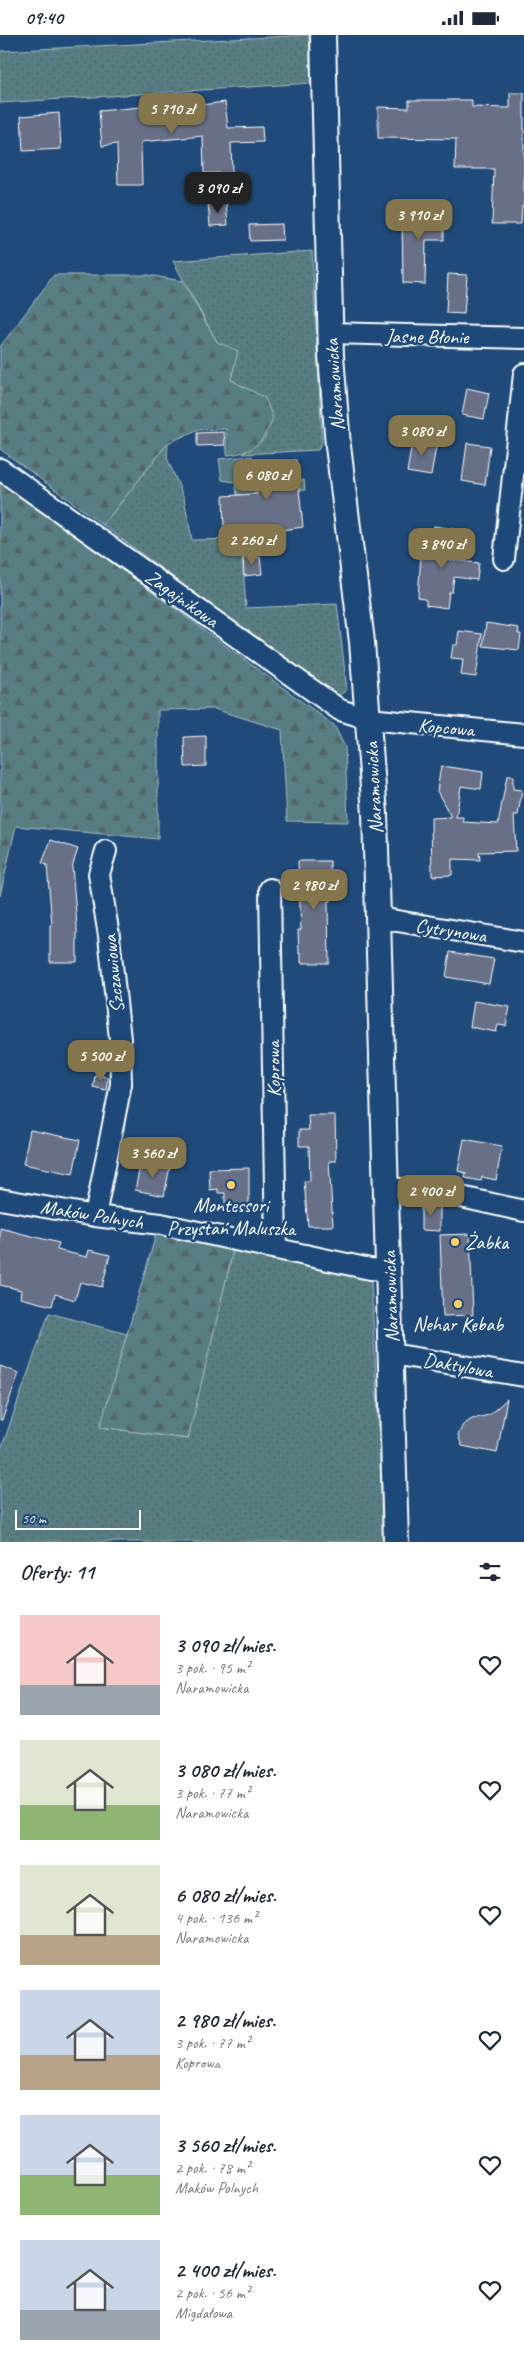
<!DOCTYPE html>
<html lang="pl">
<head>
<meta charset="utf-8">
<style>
	body { margin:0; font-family:Caveat,sans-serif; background:#f2f2f3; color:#1f2937; height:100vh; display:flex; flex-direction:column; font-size:19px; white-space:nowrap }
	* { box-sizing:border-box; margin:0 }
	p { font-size:16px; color:#747a83 }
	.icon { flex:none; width:28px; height:28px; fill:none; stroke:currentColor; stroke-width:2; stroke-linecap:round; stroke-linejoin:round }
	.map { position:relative; height:1507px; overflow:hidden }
	.panel { display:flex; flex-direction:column; background:#fff; flex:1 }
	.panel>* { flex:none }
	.scale { position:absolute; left:15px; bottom:12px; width:126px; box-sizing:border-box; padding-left:5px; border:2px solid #fff; border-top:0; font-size:14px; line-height:18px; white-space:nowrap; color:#fff; -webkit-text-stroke:4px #1f4a7a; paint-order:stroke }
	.price { position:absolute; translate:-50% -42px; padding:0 11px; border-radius:10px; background:#84754c; color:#fff; font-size:16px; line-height:32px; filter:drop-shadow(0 1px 2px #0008) }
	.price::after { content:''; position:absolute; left:50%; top:30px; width:15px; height:11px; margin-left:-8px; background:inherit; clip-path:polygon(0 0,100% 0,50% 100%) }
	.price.selected { background:#222; color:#fff }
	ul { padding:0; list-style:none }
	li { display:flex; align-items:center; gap:15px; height:125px; padding:0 20px }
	li span { display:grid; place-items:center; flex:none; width:140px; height:100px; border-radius:0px; color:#555 }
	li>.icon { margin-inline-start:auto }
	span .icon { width:60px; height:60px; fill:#fffc; stroke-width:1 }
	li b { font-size:21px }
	h2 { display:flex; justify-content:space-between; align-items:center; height:60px; padding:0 20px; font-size:21px }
	.status { display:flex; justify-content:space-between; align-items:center; height:35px; padding:0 25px; background:#fff; direction:ltr }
	.status svg { height:14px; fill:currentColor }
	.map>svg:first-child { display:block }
	.grass { fill:url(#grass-dots); stroke:#acbec0 }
	.forest { fill:url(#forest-firs); stroke:#acbec0 }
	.green { fill:#597d82; stroke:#acbec0 }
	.building { fill:#677087; stroke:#fff }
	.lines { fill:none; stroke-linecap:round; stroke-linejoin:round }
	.minor-casing { stroke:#fff; stroke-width:24 }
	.tertiary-casing { stroke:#fff; stroke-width:28 }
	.minor { stroke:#1f4a7a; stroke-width:20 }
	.tertiary { stroke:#1f4a7a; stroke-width:24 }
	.poi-dot { fill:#ffd166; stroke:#1f4a7a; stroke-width:2 }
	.labels { text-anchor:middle; stroke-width:5; stroke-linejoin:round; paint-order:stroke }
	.street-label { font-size:20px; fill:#fff; stroke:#1f4a7a }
	.poi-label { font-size:20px; fill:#fff; stroke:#1f4a7a }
</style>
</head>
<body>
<div class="status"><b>09:40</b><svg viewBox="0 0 49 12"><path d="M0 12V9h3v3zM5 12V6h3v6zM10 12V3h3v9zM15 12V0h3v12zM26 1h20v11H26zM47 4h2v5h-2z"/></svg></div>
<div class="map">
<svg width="524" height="1507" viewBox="0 0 524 1507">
	<defs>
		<pattern id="grass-dots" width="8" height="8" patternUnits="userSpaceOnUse" patternTransform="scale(1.25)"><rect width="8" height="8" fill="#597d82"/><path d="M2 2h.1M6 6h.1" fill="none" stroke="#526467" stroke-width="1.8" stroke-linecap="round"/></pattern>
		<pattern id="forest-firs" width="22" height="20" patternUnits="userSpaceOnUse" patternTransform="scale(1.25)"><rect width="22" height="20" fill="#597d82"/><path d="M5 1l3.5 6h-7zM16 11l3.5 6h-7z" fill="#526467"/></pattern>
	</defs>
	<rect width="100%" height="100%" fill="#1f4a7a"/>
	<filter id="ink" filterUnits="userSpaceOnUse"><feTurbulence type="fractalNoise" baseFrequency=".02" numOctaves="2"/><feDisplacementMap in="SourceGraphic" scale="10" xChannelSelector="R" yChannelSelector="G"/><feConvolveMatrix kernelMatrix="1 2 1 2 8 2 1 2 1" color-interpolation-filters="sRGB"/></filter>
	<g filter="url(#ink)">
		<path class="grass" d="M309,0l2,48 -311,20v-52z
			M312,216l10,191 -4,8 -75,4 22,-16v-40l-34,-18 -14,-38 -44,-81z
			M168,408l-1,15 17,40 8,42 49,-1 5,69 91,-4 10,86 -12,8 -232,-173z
			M233,1216l138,27 13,264h-384v-90l49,-139 78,21 -26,93 86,12z"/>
		<path class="forest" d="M54,240h94l34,6 35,61 21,9 -7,29 34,18 8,20c-10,25 -19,35 -46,37l-1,-26 -29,1 -29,13 -65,82 -103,-76v-102z
			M0,446l334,244 11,22 3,75 -61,-1 -5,-91 -68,-21 -56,1v129l-142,-13 -16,70z
			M156,1199l77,17 -45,188 -88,-12z"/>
		<path class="green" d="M252,421l1,10 34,15 17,-1 1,10 -68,5 -2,-13 -13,-2 -3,-21z"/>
		<path class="building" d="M510,58h14v113h-2l-1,18h-29l2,-55h-39l1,-30 -78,-1v-31l31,1v-8h63v7l38,1z
			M193,67v4l32,-4 3,26 34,-1 1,15 -32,1 1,30h-28l-1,-37 -62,6 1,43h-24l-1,-41 -15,2 -3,-35z
			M59,78l2,36 -38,2 -2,-35z
			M226,167l2,23 -18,1 -2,-23z
			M411,171h14v4h13v9h6v21h-18l-1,44 -22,-1 -1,-65h2v-6h7z
			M282,189l1,16 -33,1 -1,-16z
			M448,239l19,1 -3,39 -18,-1z
			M467,353l22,5 -5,26 -22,-4z
			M224,397l1,13 -28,1v-13z
			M413,402l24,4 -6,35 -24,-4z
			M467,408l23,3 -5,39 -23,-4z
			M296,425l7,67 -48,7v-6l-31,1 -1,-33 34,-2 -4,-28z
			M434,491l20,3 -4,31 29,3 -2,17 -23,-3 -2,15h-3l-2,16 -21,-3v-5l-8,-3 3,-41 8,1z
			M260,522l2,17 -18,2 -1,-18z
			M486,588l33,5 -1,6h3l-2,16 -36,-4z
			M459,596l23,3 -6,43 -15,-2 2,-16 -12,-1 2,-13h4z
			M206,701v30l-21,1 -1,-30z
			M441,731l42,6 -2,17 -20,-3 -5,31h7v5l35,2 9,-48h6v13l9,1 -4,25h-4l2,36 -37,1 1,8 -28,-1v16l-20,1 -1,-58 20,-1 -14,-26z
			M51,805l27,9 -6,18 5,59v36h-27v-37h2l-5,-60 -5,-2z
			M298,826h32l1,40h-3l1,62h-28v-10h-2l-1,-23h3z
			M450,917l44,7 -5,25 -43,-7z
			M474,966l36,6 -4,19 -8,-1 -2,7 -26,-5z
			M95,1040l13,2 -2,13 -13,-3z
			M308,1080h27l1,46h-7l4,65h-25l-4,-45h6l-1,-35h-10v-16h10z
			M30,1095l50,10 -7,34 -50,-10z
			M464,1104l38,7 -6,34 -14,-3 -1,4 -16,-3 1,-5 -8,-2z
			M141,1127l29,5 -6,29 -29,-6z
			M249,1133v44l-20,1 -4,-4v-16h-7v-4l-8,1 -1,-21z
			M421,1169h19v27l-19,-1z
			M0,1193l59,15 -2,7 30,7 2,-7 21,5 -8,32 -22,-5 -5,18 -20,-6 -3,12 -32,-8 1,-8 -21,-5z
			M470,1199l3,81 -30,1 -3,-81z
			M0,1331l19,7 -17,47h-2z
			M507,1364l-10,54 -35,-7 -4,-11 5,-10 9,-6 17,-4z"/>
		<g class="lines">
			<g class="minor-casing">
				<path id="minor" d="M330,298l194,5
					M0,434l340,241 29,9 155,15
					M504,524l20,-185
					M270,854l6,360
					M379,883l145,24
					M387,1153l52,4 85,19
					M0,1164l95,17 66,8 209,45 19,1
					M95,1181l26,-132 -1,-45 -11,-103 -10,-62 7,-23
					M391,1321h13l120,20"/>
			</g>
			<g class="tertiary-casing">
				<path id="tertiary" d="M323,0l8,320 7,91 24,196 13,172 21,728"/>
			</g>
			<use href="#minor" class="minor"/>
			<use href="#tertiary" class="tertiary"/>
		</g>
	</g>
	<g class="poi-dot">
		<circle cx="231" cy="1150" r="5"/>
		<circle cx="455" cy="1207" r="5"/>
		<circle cx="458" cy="1269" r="5"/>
	</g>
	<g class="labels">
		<g class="street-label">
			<text transform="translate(427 301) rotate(1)" y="7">Jasne Błonie</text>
			<text transform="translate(334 350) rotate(-94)" y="7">Naramowicka</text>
			<text transform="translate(182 563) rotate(35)" y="7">Zagajnikowa</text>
			<text transform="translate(446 692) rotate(5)" y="7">Kopcowa</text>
			<text transform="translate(373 753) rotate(-93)" y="7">Naramowicka</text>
			<text transform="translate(451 895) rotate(9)" y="7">Cytrynowa</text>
			<text transform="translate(113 939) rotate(-96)" y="7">Szczawiowa</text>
			<text transform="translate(273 1034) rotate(-91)" y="7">Koprowa</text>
			<text transform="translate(92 1179) rotate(9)" y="7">Maków Polnych</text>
			<text transform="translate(390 1262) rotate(-92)" y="7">Naramowicka</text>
			<text transform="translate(458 1330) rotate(10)" y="7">Daktylowa</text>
		</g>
		<g class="poi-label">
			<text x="231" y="1177">Montessori<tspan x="231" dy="23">Przystań Maluszka</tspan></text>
			<text x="465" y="1214" text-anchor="start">Żabka</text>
			<text x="458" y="1296">Nehar Kebab</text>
		</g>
	</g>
</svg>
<div class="scale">50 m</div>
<b class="price" style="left:172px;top:100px">5 710 zł</b>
<b class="price selected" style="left:218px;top:179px">3 090 zł</b>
<b class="price" style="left:419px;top:206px">3 910 zł</b>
<b class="price" style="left:422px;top:422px">3 080 zł</b>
<b class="price" style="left:267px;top:466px">6 080 zł</b>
<b class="price" style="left:252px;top:531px">2 260 zł</b>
<b class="price" style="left:442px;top:535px">3 840 zł</b>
<b class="price" style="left:314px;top:876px">2 980 zł</b>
<b class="price" style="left:101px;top:1047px">5 500 zł</b>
<b class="price" style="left:153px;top:1144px">3 560 zł</b>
<b class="price" style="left:431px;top:1182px">2 400 zł</b>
</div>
<section class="panel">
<h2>Oferty: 11<svg class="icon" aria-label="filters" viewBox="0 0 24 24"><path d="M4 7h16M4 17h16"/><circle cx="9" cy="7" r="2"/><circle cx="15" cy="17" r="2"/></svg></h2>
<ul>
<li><span style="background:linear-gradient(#f6c9c9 70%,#9aa5b1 0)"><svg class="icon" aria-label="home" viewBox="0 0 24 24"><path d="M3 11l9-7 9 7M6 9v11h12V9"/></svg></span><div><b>3 090 zł/mies.</b><p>3 pok. · 95 m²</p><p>Naramowicka</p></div><svg class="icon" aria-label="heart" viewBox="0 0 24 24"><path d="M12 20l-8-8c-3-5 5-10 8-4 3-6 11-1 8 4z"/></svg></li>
<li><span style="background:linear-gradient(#dfe7d0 65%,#8fb573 0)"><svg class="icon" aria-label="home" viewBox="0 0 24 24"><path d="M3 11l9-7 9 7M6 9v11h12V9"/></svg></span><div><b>3 080 zł/mies.</b><p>3 pok. · 77 m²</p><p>Naramowicka</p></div><svg class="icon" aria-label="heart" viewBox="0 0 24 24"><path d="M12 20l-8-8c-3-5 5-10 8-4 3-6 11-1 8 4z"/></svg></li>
<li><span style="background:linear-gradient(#dfe7d0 70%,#b9a48a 0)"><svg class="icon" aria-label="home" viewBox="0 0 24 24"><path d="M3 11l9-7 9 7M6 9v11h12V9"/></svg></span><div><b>6 080 zł/mies.</b><p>4 pok. · 136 m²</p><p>Naramowicka</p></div><svg class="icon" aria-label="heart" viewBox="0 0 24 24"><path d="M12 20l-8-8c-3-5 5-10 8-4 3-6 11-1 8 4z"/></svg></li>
<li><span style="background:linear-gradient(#c9d6e8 65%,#b9a48a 0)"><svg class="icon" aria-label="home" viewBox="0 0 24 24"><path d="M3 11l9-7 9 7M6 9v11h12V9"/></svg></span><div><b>2 980 zł/mies.</b><p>3 pok. · 77 m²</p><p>Koprowa</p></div><svg class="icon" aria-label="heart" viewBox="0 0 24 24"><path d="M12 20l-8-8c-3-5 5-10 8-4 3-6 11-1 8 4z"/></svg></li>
<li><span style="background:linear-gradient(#c9d6e8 60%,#8fb573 0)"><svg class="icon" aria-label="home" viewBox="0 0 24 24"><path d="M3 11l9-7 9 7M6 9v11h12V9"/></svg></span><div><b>3 560 zł/mies.</b><p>2 pok. · 78 m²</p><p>Maków Polnych</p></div><svg class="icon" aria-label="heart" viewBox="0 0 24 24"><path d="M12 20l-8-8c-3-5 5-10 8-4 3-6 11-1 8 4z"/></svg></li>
<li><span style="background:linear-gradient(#c9d6e8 70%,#9aa5b1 0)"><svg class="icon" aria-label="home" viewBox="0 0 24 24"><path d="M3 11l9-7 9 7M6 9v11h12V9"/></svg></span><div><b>2 400 zł/mies.</b><p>2 pok. · 56 m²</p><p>Migdałowa</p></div><svg class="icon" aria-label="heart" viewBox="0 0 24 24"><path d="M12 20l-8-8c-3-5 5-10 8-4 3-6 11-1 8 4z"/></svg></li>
</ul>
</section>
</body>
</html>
